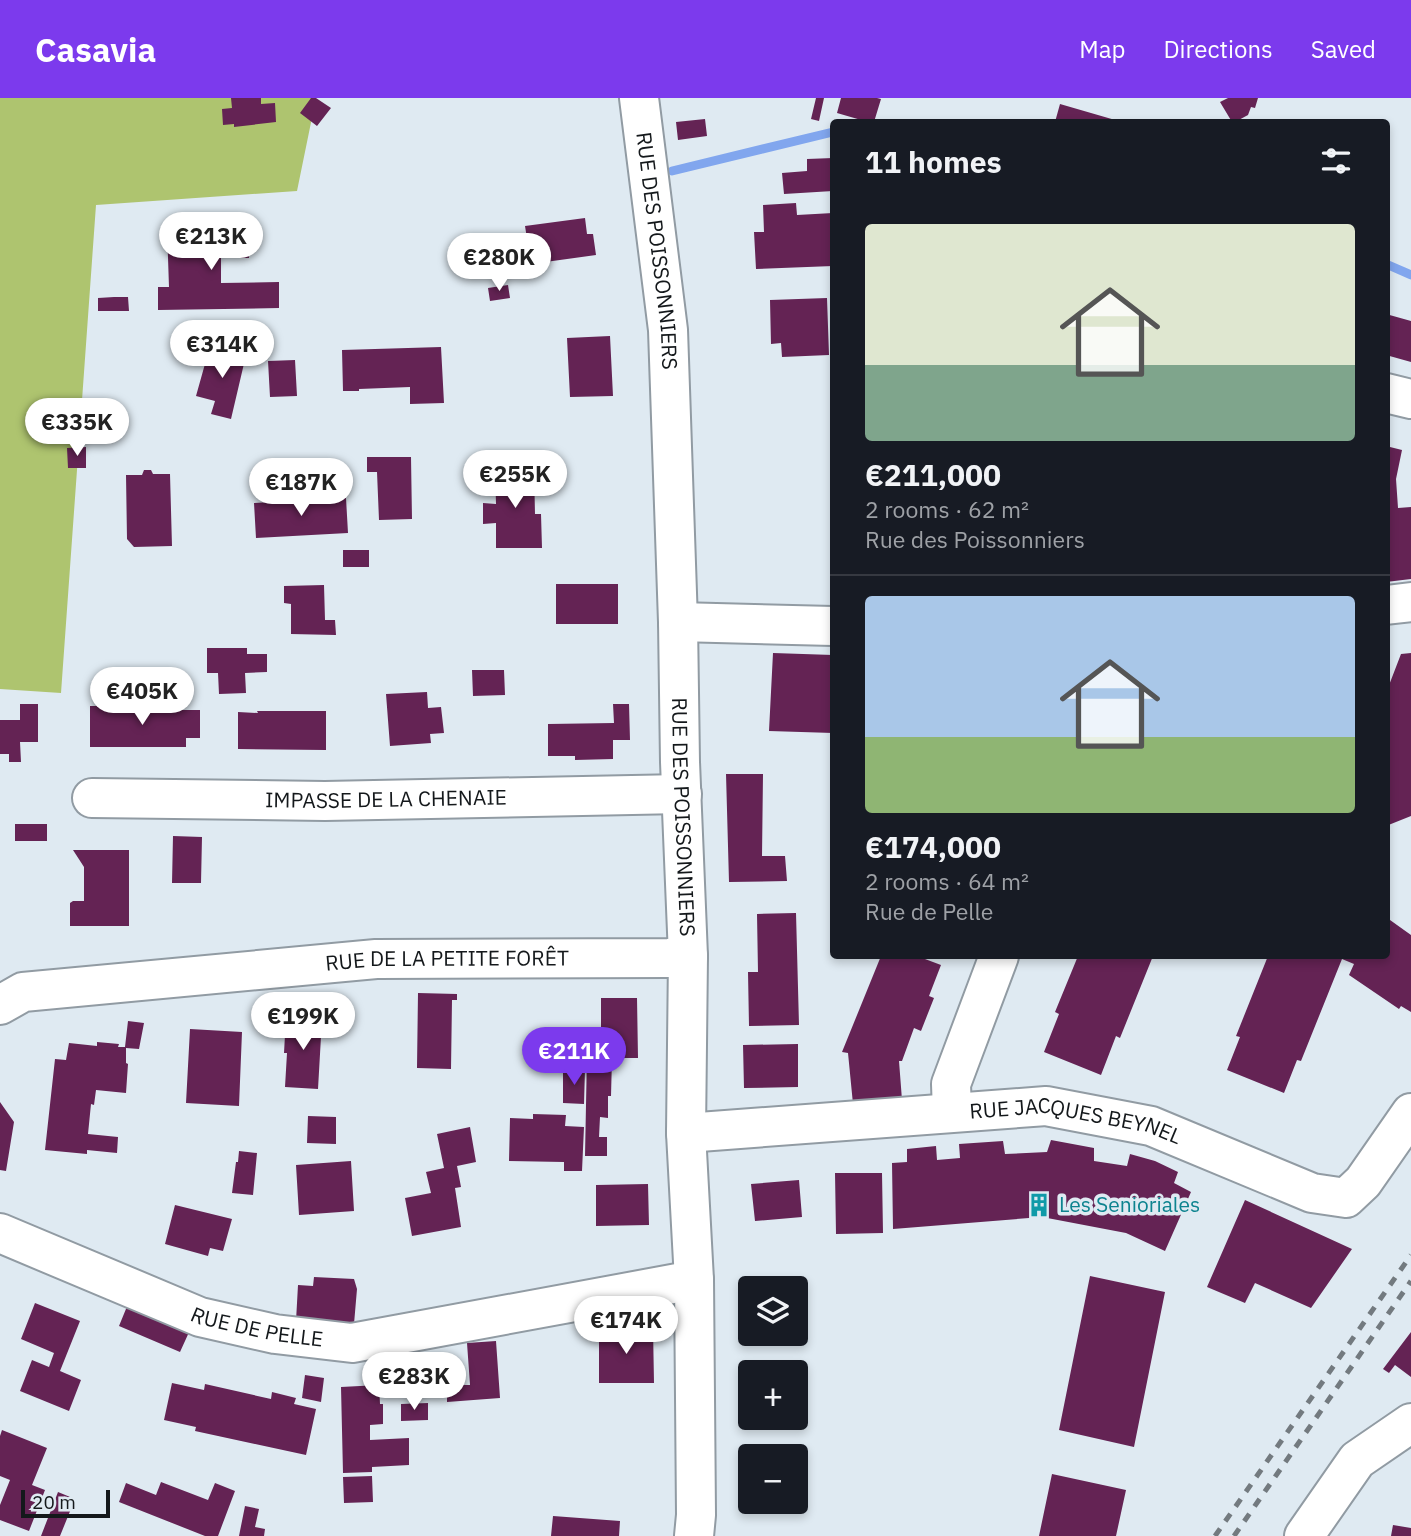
<!DOCTYPE html>
<html lang="en">
<head>
<meta charset="utf-8">
<style>
	body { margin:0; font-family:"IBM Plex Sans",sans-serif; background:#242831; color:#f1f3f6; height:100vh; display:flex; flex-direction:column; font-size:26px; white-space:nowrap }
	* { box-sizing:border-box; margin:0 }
	p { font-size:23px; color:#9ea1a6 }
	.icon { flex:none; width:38px; height:38px; fill:none; stroke:currentColor; stroke-width:2; stroke-linecap:round; stroke-linejoin:round }
	.map { position:relative; flex:1; overflow:hidden }
	.panel { position:absolute; left:830px; top:21px; width:560px; height:840px; display:flex; flex-direction:column; background:#171b24; border-radius:7px; box-shadow:0 4px 10px #0003 }
	.panel>* { flex:none }
	.fabs { position:absolute; left:738px; top:1178px; display:grid; gap:14px }
	.fabs a { display:grid; place-items:center; width:70px; height:70px; border-radius:7px; background:#171b24; box-shadow:0 4px 10px #0003; font-size:35px }
	.scale { position:absolute; left:21px; bottom:18px; width:89px; box-sizing:border-box; padding-left:7px; border:4px solid #14181b; border-top:0; font-size:19px; line-height:24px; white-space:nowrap; color:#14181b; -webkit-text-stroke:5px #dfeaf2; paint-order:stroke }
	.price { position:absolute; translate:-50% -60px; padding:0 16px; border-radius:24px; background:#fff; color:#222; font-size:23px; line-height:46px; filter:drop-shadow(0 2px 4px #0008) }
	.price::after { content:''; position:absolute; left:50%; top:42px; width:21px; height:16px; margin-left:-10px; background:inherit; clip-path:polygon(0 0,100% 0,50% 100%) }
	.price.selected { background:#7c3aed; color:#fff }
	ul { padding:0; list-style:none }
	li { display:grid; align-content:center; gap:14px; height:371px; padding:0 35px }
	li+li { border-top:2px solid #363941 }
	li span { display:grid; place-items:center; height:217px; border-radius:7px; color:#555 }
	li>.icon { margin-inline-start:auto }
	span .icon { width:126px; height:126px; fill:#fffc; stroke-width:1 }
	li b { font-size:30px }
	h2 { display:flex; justify-content:space-between; align-items:center; height:84px; padding:0 35px; font-size:30px }
	header { display:flex; align-items:center; gap:42px; box-sizing:border-box; height:98px; padding:0 35px; background:#7c3aed; color:#fff }
	header strong { font-size:33px }
	nav { display:flex; gap:38px; margin-inline-start:auto; font-size:24px }
	.map>svg:first-child { display:block }
	.forest { fill:#aec46f }
	.lines { fill:none; stroke-linecap:round; stroke-linejoin:round }
	.stream { stroke:#81a6ee; stroke-width:9 }
	.building { fill:#642354 }
	.minor-casing { stroke:#919ba3; stroke-width:42 }
	.major-casing { stroke:#919ba3; stroke-width:42 }
	.minor { stroke:#fff; stroke-width:38 }
	.major { stroke:#fff; stroke-width:38 }
	.rail { stroke:#737a7f; stroke-width:5; stroke-dasharray:9 9; stroke-linecap:butt }
	.labels { text-anchor:middle; stroke-width:7; stroke-linejoin:round; paint-order:stroke }
	.street-label { font-size:21px; fill:#14181b; stroke:#dfeaf2 }
	.culture-label { font-size:21px; fill:#0d838f; stroke:#dfeaf2; text-anchor:start }
</style>
</head>
<body>
<header>
<strong>Casavia</strong>
<nav><a>Map</a><a>Directions</a><a>Saved</a></nav>
</header>
<div class="map">
<svg width="1411" height="1438" viewBox="0 0 1411 1438">
	<rect width="100%" height="100%" fill="#dfeaf2"/>
	<path class="forest" d="M0,0h316l-19,93 -201,14 -35,488 -61,-4z"/>
	<g class="lines">
		<path class="stream" d="M672,73l161,-39
			M1386,166l25,11"/>
	</g>
	<path class="building" d="M231,0h30v6l14,-1 1,19 -42,5v-3l-11,1 -1,-16 10,-1z
		M311,0h5l15,10 -14,18 -17,-13z
		M816,0h8l-5,23 -8,-2z
		M841,0h36l4,1 -7,23h-6l-31,-9z
		M1228,0h30l-3,10 -4,-1 -3,8 -13,7h-3l-12,-20z
		M1060,6l62,18h-67z
		M705,21l2,17 -29,4 -2,-18z
		M833,60v33l-49,3 -2,-21 25,-2v-12z
		M796,105l1,12 36,-2v53l-77,3 -2,-37h10l-1,-27z
		M585,120l2,16h6l3,21 -65,9 -6,-38z
		M248,128l1,32h-28v25l58,-1v26l-121,2v-23h11l-2,-59z
		M508,187l2,13 -20,3 -2,-13z
		M114,199h14l1,14h-31v-13z
		M827,200l2,57 -47,2 -1,-14 -10,1 -1,-44z
		M1386,216l25,7v41l-25,-7z
		M610,238l3,60 -43,1 -3,-59z
		M210,248l36,9 -15,64 -20,-5 4,-13 -19,-5z
		M441,249l3,56 -34,1v-17l-51,2v2h-16l-1,-41z
		M295,262l2,36 -27,1 -2,-36z
		M1386,348l16,4 -6,29 2,29 13,-1v72l-25,3z
		M86,349v21h-18l-1,-20z
		M367,359h44l1,62 -33,1 -2,-48h-10z
		M310,360h12v16l-12,1z
		M495,371h39l1,45h6l1,34h-46v-25l-13,1v-21l13,1z
		M144,372h7l2,4h17l2,72 -38,1 -7,-8 -1,-64h16z
		M346,400l2,35 -92,5 -2,-35z
		M343,452h26v17h-26z
		M556,486h62v40h-62z
		M324,487l1,35h10l1,15 -45,-1v-30l-7,-1v-17z
		M207,550h40v6h20v18l-22,1 1,20 -27,1 -1,-21h-11z
		M773,555l60,2v78l-64,-2z
		M1411,555v163l-25,10v-133l15,-39z
		M472,572h32l1,25 -32,1z
		M427,594l1,16 13,-1 3,26 -14,1 1,9 -41,3 -4,-52z
		M20,606h18v38h-18l1,20h-12v-8h-9v-34h20z
		M613,606h16l1,36h-17v19l-38,1v-4h-27v-32l66,-1z
		M90,608h40v4h70v28h-14v9h-96z
		M257,613h69v39l-88,-1v-37l20,1z
		M726,676h37l-1,82h23l2,25 -58,1z
		M15,726h32v17h-32z
		M173,738l29,1 -1,46h-29z
		M73,752h56v76h-59v-23l3,-2h11v-34z
		M796,815l3,112 -50,1 -1,-54h10l-1,-58z
		M1386,818l3,6 1,-2 21,15v77l-10,-6 -2,3 -50,-34 5,-11 -12,-5 -41,102 -4,-1 -13,33 -57,-23 13,-33 -4,-1 32,-80h118z
		M881,858h36l24,9 -12,31 5,2 -13,33 -7,-3 -12,33h-3l3,39 -49,4 -5,-51 -6,-1z
		M1078,858h75l-33,82 -4,-2 -15,39 -57,-23 15,-38 -4,-2z
		M418,895l39,1v6h-5l-1,69 -34,-1z
		M601,900h36l1,60h-26l-1,38h-3v22l-8,-1 -1,20h8v19h-22l2,-102h14z
		M286,919l36,2 -4,70 -33,-2 2,-34h-3z
		M128,923l16,2 -5,26 -13,-1v15l2,1 -2,29 -30,-3 -2,15 -3,-1 -3,30 30,3 -1,16 -30,-3v4l-42,-4 10,-91 11,1 3,-17 28,3v-4l22,2 -1,3h7z
		M190,931l52,3 -3,74 -53,-3z
		M798,946v43l-54,1 -1,-43z
		M585,971l-1,35 -21,-1v-31z
		M0,1004l14,20 -8,49 -6,-1z
		M533,1016l33,1 -1,11 19,1 -2,44h-18v-9l-55,-1 1,-43 23,1z
		M308,1018l28,1v27l-29,-1z
		M470,1029l6,35 -19,4 4,21 -6,1 6,39 -49,9 -7,-38 26,-5 -5,-21 18,-4 -7,-34z
		M1051,1042l43,8v13l33,5 3,-12 25,7 23,11 -4,11 17,9 -26,59 -39,-18 -84,-16 -149,12 -1,-66 15,-1v-13l29,-3 1,14 23,-2 -1,-14 44,-3 2,13 42,-2z
		M239,1053l18,2 -4,42 -21,-2 4,-31h2z
		M351,1063l3,50 -55,4 -3,-50z
		M835,1075h47l1,60 -47,1z
		M799,1082l3,37 -47,4 -4,-37z
		M648,1086l1,41 -53,1v-41z
		M1245,1102l107,49 -41,59 -56,-25 -10,20 -38,-16z
		M175,1107l57,14 -9,32 -13,-3 -2,8 -43,-12z
		M1090,1178l75,16 -31,155 -75,-17z
		M314,1179l40,2 3,10 -3,35 -58,-3 2,-36 15,1z
		M35,1205l45,18 -20,50 21,9 -12,31 -49,-20 12,-31 17,7 5,-14 -33,-14z
		M128,1206l62,26 -10,22 -61,-26z
		M599,1230h54l1,55h-55z
		M1411,1234v45l-16,-12 -6,8 -6,-4z
		M496,1243l4,57 -53,4v-17h23l-3,-42z
		M305,1277l19,3 -3,24 -19,-4z
		M172,1285l32,7 1,-6 66,15 1,-7 24,6 -2,6 22,5 -10,46 -111,-24 1,-4 -32,-7z
		M379,1287l1,19h3v20l-13,1v15l39,-2v27l-37,2v5l-29,1 -2,-86z
		M428,1305v17l-27,1v-17z
		M2,1332l45,18 -15,37 13,5 -16,41 -29,-11v-15l10,-25 -10,-4v-40z
		M1052,1376l74,16 -10,46h-77z
		M372,1378l1,26 -29,1 -1,-26z
		M161,1384l47,18 7,-17 20,8 -17,45h-13l-86,-34 7,-19 30,12z
		M58,1394l17,7 -15,37h-19z
		M245,1408l14,3 -4,18 10,2 -1,7h-25z
		M553,1418l67,5 -1,15h-68z
		M1393,1427l18,3v8h-20z"/>
	<g class="lines">
		<g class="minor-casing">
			<g id="minor">
				<path id="s1" d="M639,0l29,232 10,292 2,140 8,194 -2,177 8,147 2,235 -2,21"/>
				<path d="M1386,295l25,6"/>
				<path d="M1386,507l25,-3"/>
				<path d="M678,524l155,4"/>
				<path id="s2" d="M92,700l233,3 357,-7"/>
				<path id="s3" d="M0,907l23,-13 353,-33 293,-1 19,-2"/>
				<path d="M952,1014l-1,-28 48,-128"/>
				<path id="s4" d="M686,1035l360,-27 105,20 161,67 34,5 17,-16 48,-69"/>
				<path id="s5" d="M0,1135l200,84 75,17 77,9 342,-63"/>
			</g>
		</g>
		<g class="major-casing">
			<path id="major" d="M1304,1438l53,-76 54,-37"/>
		</g>
		<use href="#minor" class="minor"/>
		<use href="#major" class="major"/>
		<path class="rail" d="M1215,1438l196,-281
			M1234,1438l177,-255"/>
	</g>
	<defs>
		<g id="building-bare" transform="scale(1.89)"><path d="M-4-6H4V6H1V3H-1V6H-4ZM-2.5-4.3h1.7v1.8h-1.7ZM.8-4.3h1.7v1.8H.8ZM-2.5-1h1.7V.8h-1.7ZM.8-1h1.7V.8H.8Z" fill="#0f9aa8" stroke="#dfeaf2" stroke-width="2.5" paint-order="stroke"/></g>
	</defs>
	<g fill-rule="evenodd">
		<use href="#building-bare" x="1039" y="1107"/>
	</g>
	<g class="labels">
		<g class="street-label">
			<text dy="7" stroke="none"><textPath href="#s1" startOffset="154">RUE DES POISSONNIERS</textPath></text>
			<text dy="7" stroke="none"><textPath href="#s2" startOffset="294">IMPASSE DE LA CHENAIE</textPath></text>
			<text dy="7" stroke="none"><textPath href="#s1" startOffset="721">RUE DES POISSONNIERS</textPath></text>
			<text dy="7" stroke="none"><textPath href="#s3" startOffset="452">RUE DE LA PETITE FORÊT</textPath></text>
			<text dy="7" stroke="none"><textPath href="#s4" startOffset="392">RUE JACQUES BEYNEL</textPath></text>
			<text dy="7" stroke="none"><textPath href="#s5" startOffset="275">RUE DE PELLE</textPath></text>
		</g>
		<g class="culture-label">
			<text x="1059" y="1114">Les Senioriales</text>
		</g>
	</g>
</svg>
<div class="fabs">
<a><svg class="icon" aria-label="layers" viewBox="0 0 24 24"><path d="M12 4l9 5-9 5-9-5zM3 14l9 5 9-5"/></svg></a>
<a>+</a>
<a>−</a>
</div>
<div class="scale">20 m</div>
<b class="price" style="left:211px;top:174px">€213K</b>
<b class="price" style="left:499px;top:195px">€280K</b>
<b class="price" style="left:222px;top:282px">€314K</b>
<b class="price" style="left:77px;top:360px">€335K</b>
<b class="price" style="left:515px;top:412px">€255K</b>
<b class="price" style="left:301px;top:420px">€187K</b>
<b class="price" style="left:142px;top:629px">€405K</b>
<b class="price" style="left:303px;top:954px">€199K</b>
<b class="price selected" style="left:574px;top:989px">€211K</b>
<b class="price" style="left:626px;top:1258px">€174K</b>
<b class="price" style="left:414px;top:1314px">€283K</b>
<section class="panel">
<h2>11 homes<svg class="icon" aria-label="filters" viewBox="0 0 24 24"><path d="M4 7h16M4 17h16"/><circle cx="9" cy="7" r="2"/><circle cx="15" cy="17" r="2"/></svg></h2>
<ul>
<li><span style="background:linear-gradient(#dfe7d0 65%,#7fa58c 0)"><svg class="icon" aria-label="home" viewBox="0 0 24 24"><path d="M3 11l9-7 9 7M6 9v11h12V9"/></svg></span><div><b>€211,000</b><p>2 rooms · 62 m²</p><p>Rue des Poissonniers</p></div></li>
<li><span style="background:linear-gradient(#a9c7e8 65%,#8fb573 0)"><svg class="icon" aria-label="home" viewBox="0 0 24 24"><path d="M3 11l9-7 9 7M6 9v11h12V9"/></svg></span><div><b>€174,000</b><p>2 rooms · 64 m²</p><p>Rue de Pelle</p></div></li>
</ul>
</section>
</div>
</body>
</html>
